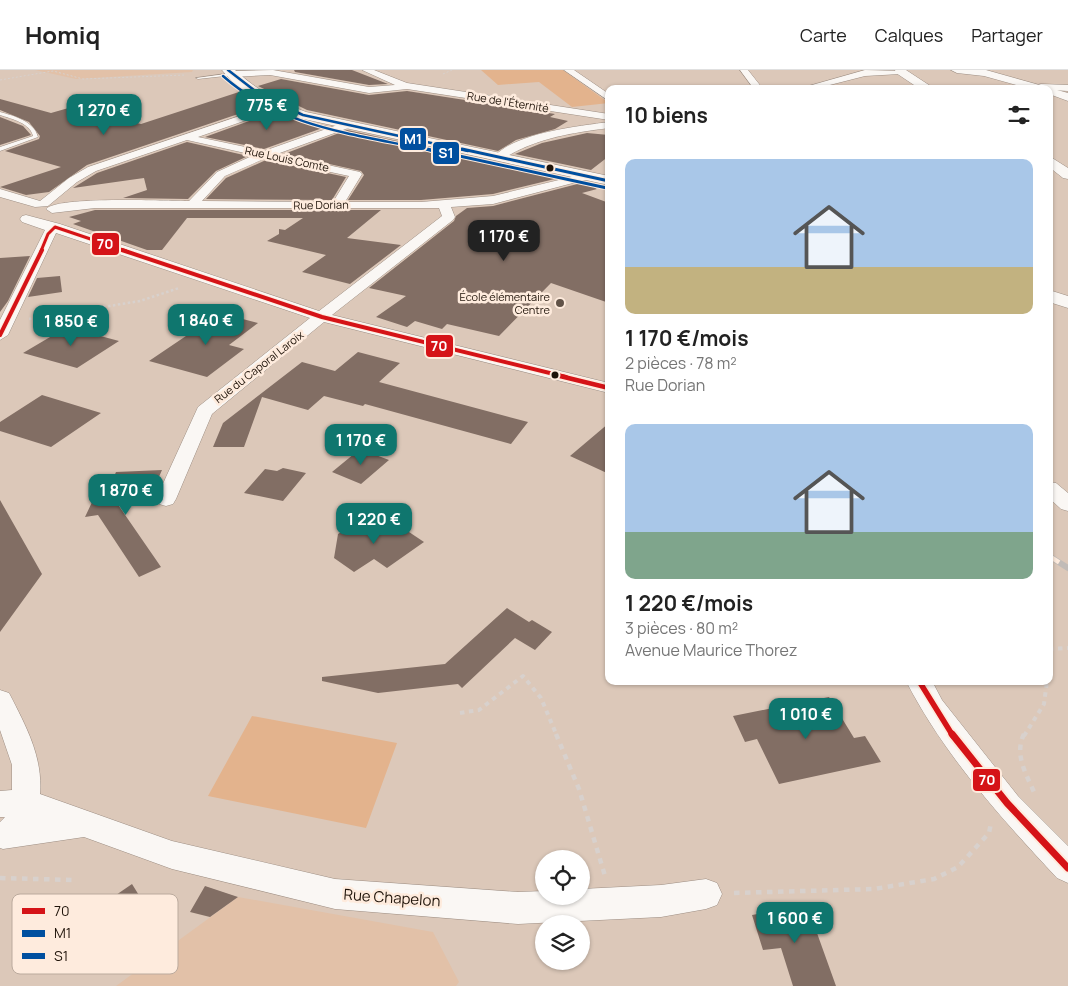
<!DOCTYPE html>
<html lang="fr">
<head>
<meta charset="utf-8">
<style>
	body { margin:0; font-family:Manrope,sans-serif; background:#f6f6f6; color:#222; height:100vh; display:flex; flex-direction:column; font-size:19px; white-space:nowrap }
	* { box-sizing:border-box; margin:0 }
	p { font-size:16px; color:#767676 }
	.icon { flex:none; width:28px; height:28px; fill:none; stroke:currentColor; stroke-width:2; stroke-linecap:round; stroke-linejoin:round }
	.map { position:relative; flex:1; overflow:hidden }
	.panel { position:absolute; left:605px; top:15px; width:448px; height:600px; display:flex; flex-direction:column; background:#fff; border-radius:10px; box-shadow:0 1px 4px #0004 }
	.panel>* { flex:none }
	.buttons { position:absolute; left:535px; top:780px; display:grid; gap:10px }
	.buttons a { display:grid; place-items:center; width:55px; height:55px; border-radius:50%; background:#fff; box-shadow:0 1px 4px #0004; font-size:25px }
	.price { position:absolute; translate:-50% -42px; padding:0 11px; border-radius:10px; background:#0f766e; color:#fff; font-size:16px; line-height:32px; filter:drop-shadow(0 1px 2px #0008) }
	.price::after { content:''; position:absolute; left:50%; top:30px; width:15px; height:11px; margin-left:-8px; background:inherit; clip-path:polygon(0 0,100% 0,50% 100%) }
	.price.current { background:#222; color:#fff }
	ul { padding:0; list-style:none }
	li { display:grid; align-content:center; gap:10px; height:265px; padding:0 20px }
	li span { display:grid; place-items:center; height:155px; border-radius:10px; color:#555 }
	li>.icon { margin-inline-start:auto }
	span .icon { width:90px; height:90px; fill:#fffc; stroke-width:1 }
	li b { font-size:21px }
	h2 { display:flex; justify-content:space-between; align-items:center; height:60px; padding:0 20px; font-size:21px }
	header { display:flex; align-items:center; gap:30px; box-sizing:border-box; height:70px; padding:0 25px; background:#fff; border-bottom:1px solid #e0e0e0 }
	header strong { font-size:24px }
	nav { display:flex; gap:28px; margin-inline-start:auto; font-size:18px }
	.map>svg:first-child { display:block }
	.built { fill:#e2c1a8 }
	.green { fill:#e3b38d }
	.building { fill:#826e64 }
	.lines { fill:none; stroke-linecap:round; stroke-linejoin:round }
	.lane-casing { stroke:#9d8e83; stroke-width:1 }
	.street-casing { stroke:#9d8e83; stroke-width:1 }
	.secondary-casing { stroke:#9d8e83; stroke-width:1 }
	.path-far3 { stroke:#d8d1cd; stroke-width:1; stroke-dasharray:2 2; stroke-linecap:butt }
	.path-far2 { stroke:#d8d1cd; stroke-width:2.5; stroke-dasharray:2.5 2.5; stroke-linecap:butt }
	.path-far1 { stroke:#d8d1cd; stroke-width:4; stroke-dasharray:4.5 4.5; stroke-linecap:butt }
	.path { stroke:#d8d1cd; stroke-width:4.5; stroke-dasharray:5.5 5.5; stroke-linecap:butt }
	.lane { fill:#faf7f4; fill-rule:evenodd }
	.street { fill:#faf7f4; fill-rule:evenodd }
	.secondary { fill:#faf7f4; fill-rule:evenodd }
	.rail-casing { stroke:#c1bbb7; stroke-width:6 }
	.rail { stroke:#feebdd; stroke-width:4.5; stroke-dasharray:12; stroke-linecap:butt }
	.bus-1-far4-casing { stroke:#feebdd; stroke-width:5 }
	.bus-1-far3-casing { stroke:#feebdd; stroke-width:6 }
	.bus-1-far2-casing { stroke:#feebdd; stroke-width:8 }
	.bus-1-far1-casing { stroke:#feebdd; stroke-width:9 }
	.bus-1-casing { stroke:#feebdd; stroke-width:11 }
	.bus-2-far1-casing { stroke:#feebdd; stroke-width:4.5 }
	.bus-2-casing { stroke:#feebdd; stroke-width:5 }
	.bus-3-far1-casing { stroke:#feebdd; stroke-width:4.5 }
	.bus-3-casing { stroke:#feebdd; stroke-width:5 }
	.bus-1-far4 { stroke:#d51317; stroke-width:3 }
	.bus-1-far3 { stroke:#d51317; stroke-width:4 }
	.bus-1-far2 { stroke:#d51317; stroke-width:4.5 }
	.bus-1-far1 { stroke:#d51317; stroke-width:5.5 }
	.bus-1 { stroke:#d51317; stroke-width:7 }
	.bus-2-far1 { stroke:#004f9f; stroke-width:2.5 }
	.bus-2 { stroke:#004f9f; stroke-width:3 }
	.bus-3-far1 { stroke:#004f9f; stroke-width:2.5 }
	.bus-3 { stroke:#004f9f; stroke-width:3 }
	.bus-dot { fill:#1f1309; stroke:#feebdd; stroke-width:2 }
	.poi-dot { fill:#615247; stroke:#feebdd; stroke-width:2 }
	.labels { text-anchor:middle; stroke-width:5; stroke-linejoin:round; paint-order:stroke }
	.far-street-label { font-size:11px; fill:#1f1309; stroke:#feebdd }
	.far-poi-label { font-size:11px; fill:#1f1309; stroke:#feebdd; text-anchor:end }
	.near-street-label { font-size:15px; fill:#1f1309; stroke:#feebdd }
	.key { fill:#feebdd; stroke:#bbaa9d; stroke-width:1 }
	.key-label { font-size:14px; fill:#1f1309 }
	.line-badge { stroke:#feebdd; stroke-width:2 }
	.badge-label { font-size:14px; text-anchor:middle; font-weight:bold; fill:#fff }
</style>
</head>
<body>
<header>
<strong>Homiq</strong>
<nav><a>Carte</a><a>Calques</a><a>Partager</a></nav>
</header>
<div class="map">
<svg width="1068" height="916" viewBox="0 0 1068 916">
	<rect width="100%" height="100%" fill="#dcc8b9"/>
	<path class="built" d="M35,0h158l-1,2 -116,7z
		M238,827l195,35 26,50 -3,4h-340z"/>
	<path class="green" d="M481,0h82l46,33 -37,4 -33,-25 -41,3z
		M252,646l145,27 -31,85 -158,-32z"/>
	<path class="building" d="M294,0h58l36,14 -19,1 -74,-13z
		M281,9l88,16 38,-4 148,23 -5,3 18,4 -13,8 -39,11 -18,11 -191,-41 -49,-24z
		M242,21l23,14 -178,60 -38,27 -23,3 -26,-8 61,-20 -56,-16 34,-12 1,-3 -11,-14 -29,-12v-11l51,14 21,-6 69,17z
		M277,41l22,9 29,6 -64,23 -59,-12z
		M0,47l23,9 8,9 -31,10z
		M347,60l216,47 -70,17 -72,6h-73l16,-25 -3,-4 -77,-17z
		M587,63l22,2v21l-18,14 -76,-16 27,-11z
		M187,72l61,14 -32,15 -28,28 -65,-1 24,-8 -3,-12 -71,10 24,-15z
		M266,90l80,17 -14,23 -126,-1 20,-21z
		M585,112l12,7 -15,4 27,10v100l-58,-20 -52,53 -52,-12 -5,5 -27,-8 -8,6 -31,-10 30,-21 -37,-8 85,-67 2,-5 11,-8 26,-2z
		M95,140h286l-34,28 54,7 -51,39 -48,-12 24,-17 -59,-14 12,-7v-5l6,1 18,-12h-116l-25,32h-15l-74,-26 8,-3 -12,-4z
		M30,186l-22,45 -8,11v-54z
		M60,206l2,16 -34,5 9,-19z
		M220,243l38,10 -29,22 15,4 -37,28 -58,-16z
		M67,257l52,14 -42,27 -54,-15z
		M358,282l42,11 -21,19 149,40 -17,22 -146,-40 -2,2 -39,-10 -16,14 -46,-13 -18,50h-31l10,-24 79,-61 33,9z
		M42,325l59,18 -50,34 -51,-16v-9z
		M609,353v51l-39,-18z
		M360,379l29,11 -28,24 -29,-12z
		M283,398l23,5 -23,28 -39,-8 21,-24 12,2z
		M162,400l-11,25 -39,1 49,71 -22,10 -41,-62 -13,2 17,-36 6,9 8,-18z
		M0,430l42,74 -42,58z
		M361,449l16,11 14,-10 33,22 -37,26 -13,-9 -20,13 -20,-14 4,-24z
		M507,538l22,14 3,-2 20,12 -17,18 -20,-12 -53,50 -4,-4 -80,9 -56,-12v-4l123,-13z
		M829,627l25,41 11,-2 16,26 -102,22 -22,-45 -12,3 -12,-26z
		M132,814l39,63 -34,24 -37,-65z
		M205,816l33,11 -28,20 -20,-5z
		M785,833l3,8 20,-3 28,78h-43l-12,-38 -18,2 -11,-35 11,-2 -1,-7z"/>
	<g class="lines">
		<g class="lane-casing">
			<path id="lane" d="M233,3l1,2 -36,4 -2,-1z
				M0,42c14,4 34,9 38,25l-38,14v-4l33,-11c-3,-13 -21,-17 -33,-21z"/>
		</g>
		<g class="street-casing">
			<path id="street" d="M273,0l96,17 26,-2 -33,-15h12l33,13 202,31v6l-202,-31 -38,4 -99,-18 -37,2 -4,-3 4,-3z
				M564,0h10l35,24v7z
				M740,0h8l15,19h-9z
				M865,0l39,1 -4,3 -35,2 -51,13h-16z
				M1041,14l27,1v6l-30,-2v-4z
				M278,33l3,1v4l-83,29 66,14 79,-28h8v4l-74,27 83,18 2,2 -17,28h76l72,-6 95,-23 4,1v4l-99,26 -42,3 4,10 -2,3 -121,95 277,68v10l-285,-71 -112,92 -36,85 -3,5 -7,2 -7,-2 -3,-5 42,-92 112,-89 -254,-85 -48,102 -8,5v-20l45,-90 -23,-8 -2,-3 2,-3 4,-1 34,9 259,87 123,-95 -3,-8h-344l-43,5 -6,-4c11,-13 121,-8 143,-8l28,-29 37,-17 -67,-15 -91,31 -19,11 -29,24 -13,1 -35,-10v-8l40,12 29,-23 19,-11zM266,88l83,18 -16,26 -131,-1 23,-25z
				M609,52v6c-38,5 -72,10 -105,30l-4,1 -5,-3c20,-23 84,-30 114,-34z
				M1049,412l7,1 12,10v18l-7,-2 -12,-11z
				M906,611h26l10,19 76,96 50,50v37l-11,-5c-56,-60 -113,-123 -151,-197z
				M0,620l9,3c17,33 34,64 31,101l132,47 163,38 183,13 26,-1v5h37v-7l80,-4 45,-6 11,4 5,11 -5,11 -11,4 -45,8 -143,7 -183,-15 -163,-40 -88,-32 -81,12 -3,-1v-26l5,-5h-5v-26l12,-1v-25l-12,-35z"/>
		</g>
		<g class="secondary-casing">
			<path id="secondary" d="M222,0h13c23,21 42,31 71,42l303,64v9l-310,-67c-29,-11 -57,-23 -77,-48z
				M895,0h11l29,19h-15l-24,-16z
				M951,0h35l82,23v8l-19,-7v-5h-18l-47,-13 -27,-3z
				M1049,86l19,12v11l-5,-1 -14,-11z
				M1049,220l19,6v12l-19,-6z"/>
		</g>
		<path class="path-far3" d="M443,4l9,-4
			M0,10l53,-9 30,8 102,-4"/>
		<path class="path-far2" d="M29,249l111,-18 39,-13"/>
		<path class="path-far1" d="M1049,579l19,-1
			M460,643l19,-3 44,-34 18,22 16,38
			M1024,666l20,-32 3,-23"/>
		<path class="path" d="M556,664l23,55 26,87
			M1024,664c-10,20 2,40 10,58
			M0,808l74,2
			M734,823l140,-4 60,-10 24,-12 31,-34 2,-10"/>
		<use href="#lane" class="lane"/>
		<use href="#street" class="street"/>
		<use href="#secondary" class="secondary"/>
		<g class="rail-casing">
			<path id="rail" d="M1049,486l19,12"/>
		</g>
		<use href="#rail" class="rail"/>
		<g class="bus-1-far4-casing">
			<path id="bus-1-far4" d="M41,181l7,-17 7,-7 71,24"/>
		</g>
		<g class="bus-1-far3-casing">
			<path id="bus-1-far3" d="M122,180l200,67 244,60
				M0,265l42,-85"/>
		</g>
		<g class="bus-1-far2-casing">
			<path id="bus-1-far2" d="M560,306l49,12"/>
		</g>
		<g class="bus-1-far1-casing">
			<path id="bus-1-far1" d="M919,611l34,55"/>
		</g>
		<g class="bus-1-casing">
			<path id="bus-1" d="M952,664l55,69 61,65"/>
		</g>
		<g class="bus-2-far1-casing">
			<path id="bus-2-far1" d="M228,0l35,27 40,18 165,36"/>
		</g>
		<g class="bus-2-casing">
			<path id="bus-2" d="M462,79l147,32"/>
		</g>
		<g class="bus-3-far1-casing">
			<path id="bus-3-far1" d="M223,6c60,53 134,58 210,75"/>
		</g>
		<g class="bus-3-casing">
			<path id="bus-3" d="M427,79l180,39"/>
		</g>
		<use href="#bus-1-far4" class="bus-1-far4"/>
		<use href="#bus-1-far3" class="bus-1-far3"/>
		<use href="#bus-1-far2" class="bus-1-far2"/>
		<use href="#bus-1-far1" class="bus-1-far1"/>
		<use href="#bus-1" class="bus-1"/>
		<use href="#bus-2-far1" class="bus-2-far1"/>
		<use href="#bus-2" class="bus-2"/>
		<use href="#bus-3-far1" class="bus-3-far1"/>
		<use href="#bus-3" class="bus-3"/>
	</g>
	<g class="bus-dot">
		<circle cx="550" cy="98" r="4.5"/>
		<circle cx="555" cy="305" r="4.5"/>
	</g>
	<circle class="poi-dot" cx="560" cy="233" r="5"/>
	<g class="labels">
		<g class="far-street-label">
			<text transform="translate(508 32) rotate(9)" y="4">Rue de l'Éternité</text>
			<text transform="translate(287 89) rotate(12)" y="4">Rue Louis Comte</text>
			<text transform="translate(321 135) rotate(-1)" y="4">Rue Dorian</text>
			<text transform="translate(259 297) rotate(-38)" y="4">Rue du Caporal Laroix</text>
		</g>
		<g class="far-poi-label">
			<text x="550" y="231">École élémentaire<tspan x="550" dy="13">Centre</tspan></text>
		</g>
		<g class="near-street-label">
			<text transform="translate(392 828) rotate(4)" y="5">Rue Chapelon</text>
		</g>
	</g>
	<rect x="12" y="824" width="166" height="80" rx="8" class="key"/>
	<rect x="22" y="838" width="23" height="6" fill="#d51317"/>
	<rect x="22" y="860" width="23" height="7" fill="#004f9f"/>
	<rect x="22" y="883" width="23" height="6" fill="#004f9f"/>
	<g class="key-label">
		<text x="54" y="846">70</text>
		<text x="54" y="868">M1</text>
		<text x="54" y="891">S1</text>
	</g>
	<g class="line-badge">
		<rect x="399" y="57" width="28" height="24" rx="5" fill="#004f9f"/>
		<rect x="432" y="71" width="28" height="24" rx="5" fill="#004f9f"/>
		<rect x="91" y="162" width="29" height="24" rx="5" fill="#d51317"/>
		<rect x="425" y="264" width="29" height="24" rx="5" fill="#d51317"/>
		<rect x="972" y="698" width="29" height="24" rx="5" fill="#d51317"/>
	</g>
	<g class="badge-label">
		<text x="413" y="74">M1</text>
		<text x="446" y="88">S1</text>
		<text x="105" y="179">70</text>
		<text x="439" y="281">70</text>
		<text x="987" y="715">70</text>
	</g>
</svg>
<div class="buttons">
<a><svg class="icon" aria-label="locate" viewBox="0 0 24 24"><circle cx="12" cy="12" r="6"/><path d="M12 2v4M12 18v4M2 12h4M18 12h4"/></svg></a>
<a><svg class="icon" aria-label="layers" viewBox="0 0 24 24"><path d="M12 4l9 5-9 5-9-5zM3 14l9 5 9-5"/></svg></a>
</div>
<b class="price" style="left:267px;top:61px">775 €</b>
<b class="price" style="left:104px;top:66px">1 270 €</b>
<b class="price current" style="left:504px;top:192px">1 170 €</b>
<b class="price" style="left:206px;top:276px">1 840 €</b>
<b class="price" style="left:71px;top:277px">1 850 €</b>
<b class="price" style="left:361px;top:396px">1 170 €</b>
<b class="price" style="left:126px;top:446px">1 870 €</b>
<b class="price" style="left:374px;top:475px">1 220 €</b>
<b class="price" style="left:806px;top:670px">1 010 €</b>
<b class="price" style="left:795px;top:874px">1 600 €</b>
<section class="panel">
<h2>10 biens<svg class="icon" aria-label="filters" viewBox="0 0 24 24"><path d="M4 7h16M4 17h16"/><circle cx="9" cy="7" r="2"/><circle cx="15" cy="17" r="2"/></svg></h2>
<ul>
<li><span style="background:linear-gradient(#a9c7e8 70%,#c2b280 0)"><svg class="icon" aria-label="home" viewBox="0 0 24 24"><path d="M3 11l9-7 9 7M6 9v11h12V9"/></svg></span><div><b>1 170 €/mois</b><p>2 pièces · 78 m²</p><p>Rue Dorian</p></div></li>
<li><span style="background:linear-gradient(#a9c7e8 70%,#7fa58c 0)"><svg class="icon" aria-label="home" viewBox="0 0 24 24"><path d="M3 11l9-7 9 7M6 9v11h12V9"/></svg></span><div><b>1 220 €/mois</b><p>3 pièces · 80 m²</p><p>Avenue Maurice Thorez</p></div></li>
</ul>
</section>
</div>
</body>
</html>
